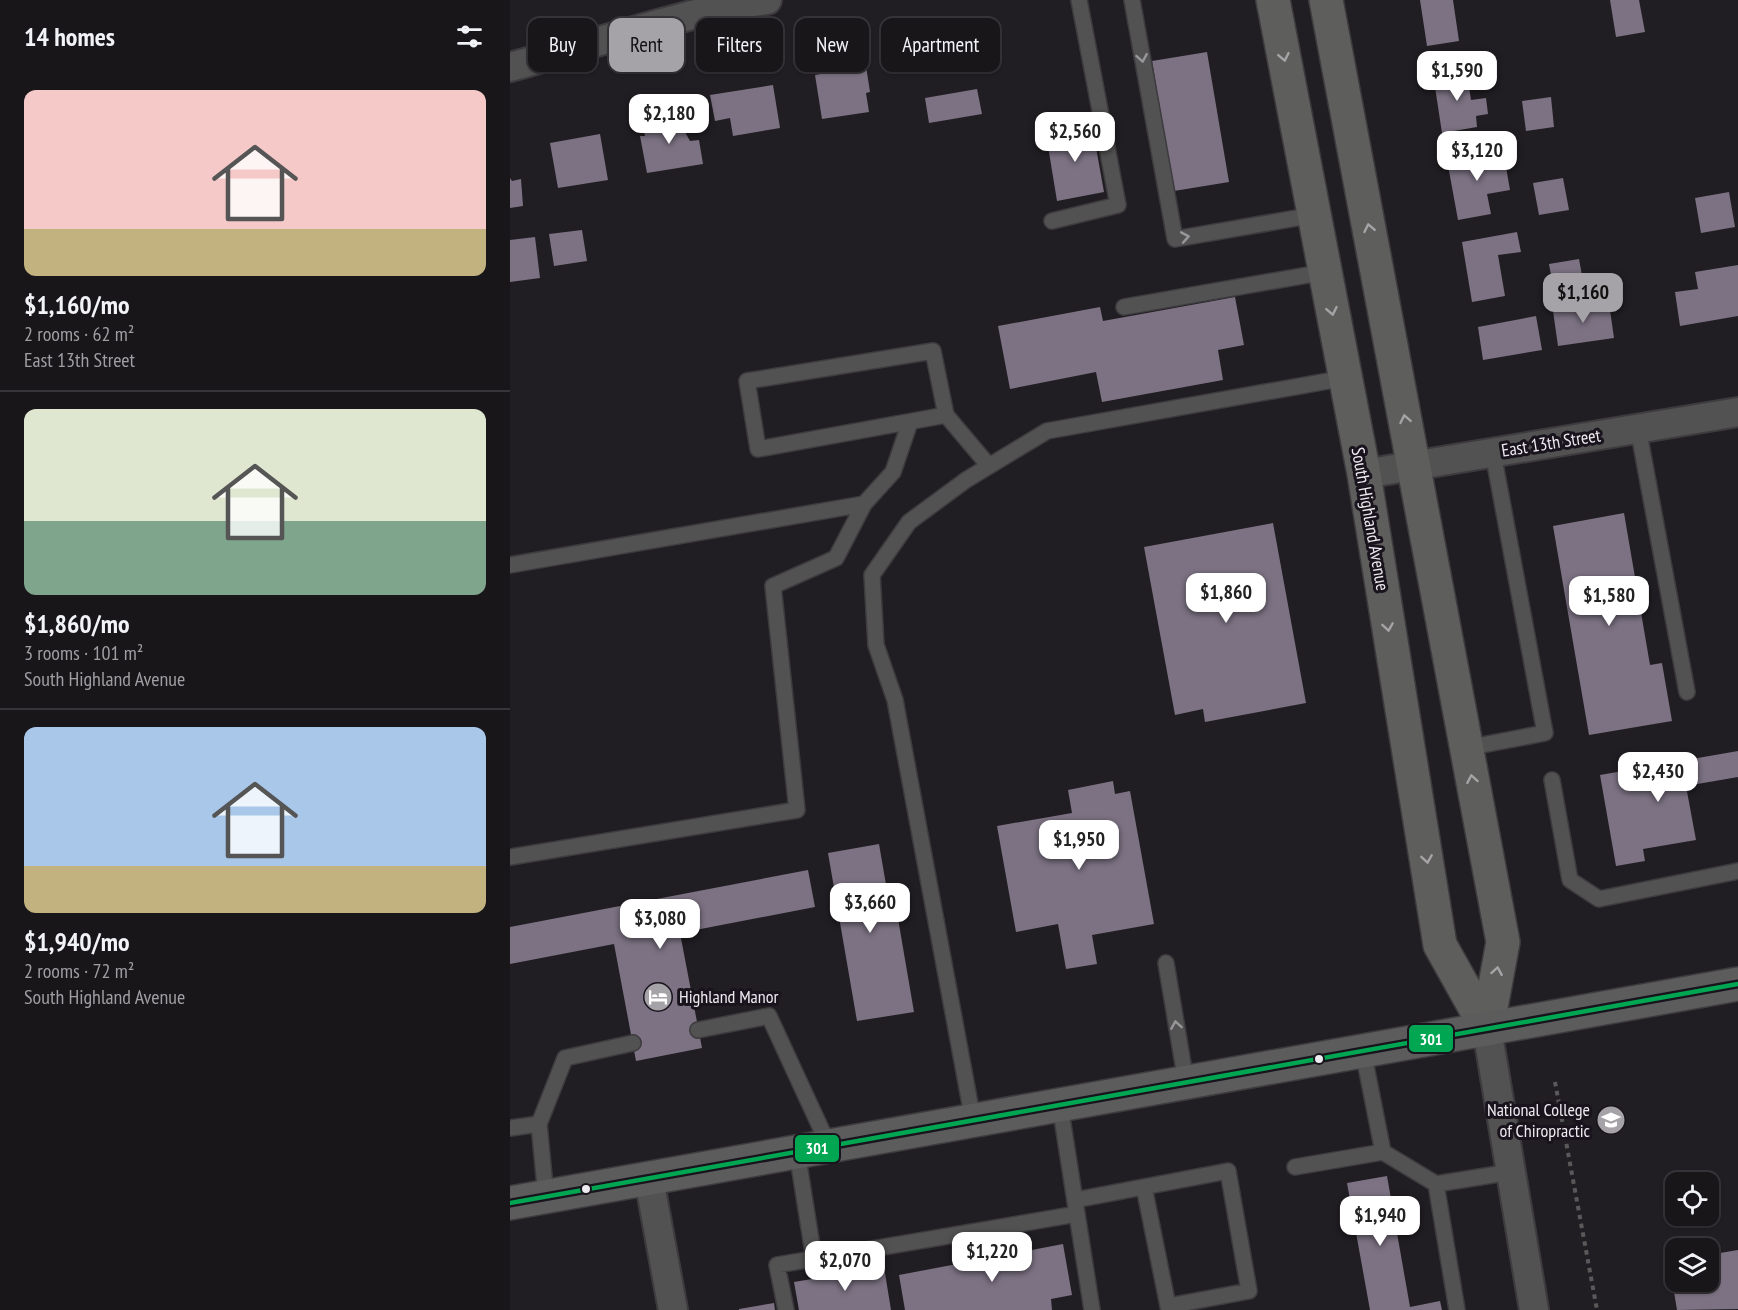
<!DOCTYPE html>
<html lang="en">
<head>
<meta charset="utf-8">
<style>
	body { margin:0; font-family:"PT Sans Narrow",sans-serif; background:#221f23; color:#f1f3f6; height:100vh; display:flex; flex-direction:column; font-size:22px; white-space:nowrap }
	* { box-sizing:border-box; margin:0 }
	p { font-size:20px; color:#9f9fa2 }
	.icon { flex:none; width:33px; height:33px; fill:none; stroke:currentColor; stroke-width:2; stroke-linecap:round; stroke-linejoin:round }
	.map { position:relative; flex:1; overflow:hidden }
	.panel { display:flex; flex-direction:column; background:#19161a; width:510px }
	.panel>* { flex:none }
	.top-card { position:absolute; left:18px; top:18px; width:570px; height:54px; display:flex; gap:12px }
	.controls { position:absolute; left:1155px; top:1172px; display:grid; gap:12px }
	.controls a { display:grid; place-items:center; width:54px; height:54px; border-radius:12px; background:#19161a; box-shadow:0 2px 4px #0004,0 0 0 2px #373539; font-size:30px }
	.price { position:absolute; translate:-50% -51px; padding:0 14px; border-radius:12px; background:#fff; color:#222; font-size:20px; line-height:39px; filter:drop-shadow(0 2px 3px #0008) }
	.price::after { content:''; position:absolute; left:50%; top:36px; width:18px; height:14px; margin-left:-9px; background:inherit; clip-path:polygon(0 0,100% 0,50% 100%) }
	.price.on { background:#a6a3a8; color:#111 }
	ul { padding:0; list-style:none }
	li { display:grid; align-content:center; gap:12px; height:318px; padding:0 24px }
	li+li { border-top:2px solid #373539 }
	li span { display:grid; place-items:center; height:186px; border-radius:12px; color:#555 }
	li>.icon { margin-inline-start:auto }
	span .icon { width:108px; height:108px; fill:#fffc; stroke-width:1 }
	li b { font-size:26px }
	h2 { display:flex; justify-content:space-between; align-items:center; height:72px; padding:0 24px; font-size:26px }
	.tag { padding:0 21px; border-radius:12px; background:#19161a; box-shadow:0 2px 4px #0004,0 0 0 2px #373539; font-size:21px; line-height:54px }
	.tag.on { background:#a6a3a8; color:#111 }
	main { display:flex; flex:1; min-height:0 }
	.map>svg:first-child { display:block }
	.building { fill:#7c7283 }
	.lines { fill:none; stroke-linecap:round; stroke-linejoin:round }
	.lane-casing { stroke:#3e3b3f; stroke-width:18 }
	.street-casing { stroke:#3e3b3f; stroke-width:32 }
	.secondary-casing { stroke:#3e3b3f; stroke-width:36 }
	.primary-casing { stroke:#3e3b3f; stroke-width:36 }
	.path { stroke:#5a5959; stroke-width:4; stroke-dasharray:4.5 4.5; stroke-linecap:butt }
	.lane { stroke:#525252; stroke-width:15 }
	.street { stroke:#525252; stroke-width:28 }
	.secondary { stroke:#5e5e5d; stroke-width:33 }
	.primary { stroke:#5c5c5c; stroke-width:33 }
	.bus-1-casing { stroke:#18131c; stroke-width:9 }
	.bus-1 { stroke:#00a651; stroke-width:4.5 }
	.oneway { stroke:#a6a4a6 }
	.oneway2 { stroke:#989699 }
	.bus-dot { fill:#edeaf0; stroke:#18131c; stroke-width:2 }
	.labels { text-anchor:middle; stroke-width:6; stroke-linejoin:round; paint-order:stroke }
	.street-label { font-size:18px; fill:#edeaf0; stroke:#18131c }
	.poi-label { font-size:18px; fill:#edeaf0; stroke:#18131c; text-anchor:start }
	.line-badge { stroke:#18131c; stroke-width:2 }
	.badge-label { font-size:16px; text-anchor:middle; font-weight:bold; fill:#fff }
</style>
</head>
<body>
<main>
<section class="panel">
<h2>14 homes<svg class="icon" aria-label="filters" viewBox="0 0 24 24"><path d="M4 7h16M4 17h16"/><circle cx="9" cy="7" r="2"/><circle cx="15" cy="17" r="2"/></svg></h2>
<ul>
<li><span style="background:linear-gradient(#f6c9c9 75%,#c2b280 0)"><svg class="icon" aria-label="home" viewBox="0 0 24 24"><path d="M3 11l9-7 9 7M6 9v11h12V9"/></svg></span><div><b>$1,160/mo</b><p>2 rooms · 62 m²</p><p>East 13th Street</p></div></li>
<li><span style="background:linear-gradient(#dfe7d0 60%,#7fa58c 0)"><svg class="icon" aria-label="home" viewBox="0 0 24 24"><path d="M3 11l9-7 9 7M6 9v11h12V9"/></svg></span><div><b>$1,860/mo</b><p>3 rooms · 101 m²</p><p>South Highland Avenue</p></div></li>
<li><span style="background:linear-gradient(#a9c7e8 75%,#c2b280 0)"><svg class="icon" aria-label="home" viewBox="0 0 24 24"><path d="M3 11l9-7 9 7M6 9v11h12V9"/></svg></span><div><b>$1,940/mo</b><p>2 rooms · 72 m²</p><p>South Highland Avenue</p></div></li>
</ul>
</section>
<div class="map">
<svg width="1228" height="1310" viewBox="0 0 1228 1310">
	<rect width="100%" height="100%" fill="#211e23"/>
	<path class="building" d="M910,0h33l6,41 -32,5z
		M1100,0h29l6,32 -29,5z
		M697,52l22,130 -55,9 -22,-130z
		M356,66l4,26 -4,1 3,19 -47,7 -7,-44z
		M956,68l5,32 15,-2 2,16 -12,2 1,11 -35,6 -9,-59z
		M263,85l7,43 -47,8 -3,-18 -15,3 -5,-26z
		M467,89l5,25 -53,9 -4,-25z
		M1041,97l3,30 -28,4 -4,-30z
		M163,110l17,31 9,-1 4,24 -56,9 -7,-37h5l-2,-9z
		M582,125l12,67 -47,9 -11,-67z
		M90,134l8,46 -50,8 -8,-45z
		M993,150l7,40 -23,4 4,20 -33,6 -11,-60z
		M0,178l2,3 9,-2 2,27 -13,2z
		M1053,178l6,32 -30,5 -6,-32z
		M1219,192l6,35 -34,6 -6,-35z
		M72,230l5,31 -33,5 -5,-32z
		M1007,232l4,20 -23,3 7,41 -33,6 -10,-60z
		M25,237l5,41 -30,4v-42z
		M1069,259l6,33 -30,5 -6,-33z
		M1228,265v51l-58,10 -5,-34 23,-3 -3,-17z
		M725,297l9,48 -26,5 5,30 -121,22 -6,-30 -86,17 -12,-63 102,-19 3,14z
		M1099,303l5,35 -56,8 -5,-35z
		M1026,316l6,34 -59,10 -5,-33z
		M1114,513l26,152 12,-2 10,58 -83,14 -36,-209z
		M763,523l33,180 -101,19 -2,-13 -28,6 -31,-168z
		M1228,751v26l-52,9 10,54 -53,9 2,12 -29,5 -16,-91z
		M603,781l2,13 15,-3 24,133 -62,11 5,29 -31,5 -8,-45 -42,8 -19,-106 75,-13 -4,-23z
		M369,844l10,58 6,-1 19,111 -57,9 -29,-168z
		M298,870l7,37 -135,26 22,115 -66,13 -22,-117 -104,20v-37z
		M877,1176l23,131 30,-6 2,9h-72l-23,-127z
		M553,1244l9,51 -21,4 1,11h-147l-6,-35z
		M1228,1250v59l-61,1 -8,-48 7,-2v21h32v-26z
		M374,1267l7,43h-92l-5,-28z
		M264,1303l1,7h-36v-1z"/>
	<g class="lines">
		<g class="lane-casing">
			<path id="lane" d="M622,0l43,239 139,-24
				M542,221l66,-16 -39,-205
				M614,307l201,-35
				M436,415l-188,34 -11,-68 186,-30 13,64 43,51
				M1128,428l49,264
				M0,565l354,-61
				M956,748l79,-15 -52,-280
				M1042,780l18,100 29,19 139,-28
				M0,857l287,-47 -24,-224 63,-28 28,-54 29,-32 17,-50
				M656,963l20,119
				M188,1030l71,-14 60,130
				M853,1051l20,101 53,32 75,-12
				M550,1105l32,205
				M463,1120l-78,-420 -19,-55 -4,-70 37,-53 57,-42 81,-49 298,-53
				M0,1128l29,-4
				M287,1152l17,107
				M785,1167l88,-15
				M926,1184l21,126
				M36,1197l-7,-73 26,-66 68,-15
				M565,1200l153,-29 21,120 -81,15 -24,-119
				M276,1310l-9,-45 300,-51"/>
		</g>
		<g class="street-casing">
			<path id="street" d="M0,67c86,-23 169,-54 257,-67
				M854,474l374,-62
				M977,1029l47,281
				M139,1179l24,131"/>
		</g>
		<g class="secondary-casing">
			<path id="secondary" d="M763,0l91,474 76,471 47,84
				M816,0l177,942 -16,87"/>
		</g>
		<g class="primary-casing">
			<path id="primary" d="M0,1203l1228,-219"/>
		</g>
		<path class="path" d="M1045,1082l42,228"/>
		<use href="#lane" class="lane"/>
		<use href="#street" class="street"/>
		<use href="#secondary" class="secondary"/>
		<use href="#primary" class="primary"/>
		<g class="bus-1-casing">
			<path id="bus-1" d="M0,1203l1228,-219"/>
		</g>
		<use href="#bus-1" class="bus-1"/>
	</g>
	<defs><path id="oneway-chevron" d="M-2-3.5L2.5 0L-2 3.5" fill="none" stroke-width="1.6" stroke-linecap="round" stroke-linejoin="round" transform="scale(1.5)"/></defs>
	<g class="oneway">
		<use href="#oneway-chevron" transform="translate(774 57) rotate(79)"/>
		<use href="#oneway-chevron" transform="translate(859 228) rotate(-101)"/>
		<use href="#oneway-chevron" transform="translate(822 311) rotate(79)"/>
		<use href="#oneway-chevron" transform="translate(895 419) rotate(-101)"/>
		<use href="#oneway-chevron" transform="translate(878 627) rotate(81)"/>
		<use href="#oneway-chevron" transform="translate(962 779) rotate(-100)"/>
		<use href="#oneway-chevron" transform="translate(917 859) rotate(81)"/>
		<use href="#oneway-chevron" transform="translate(987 971) rotate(-80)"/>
	</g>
	<g class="oneway2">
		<use href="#oneway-chevron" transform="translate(632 58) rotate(80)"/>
		<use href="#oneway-chevron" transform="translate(675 237) rotate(-10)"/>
		<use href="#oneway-chevron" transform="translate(666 1025) rotate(-99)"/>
	</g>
	<defs>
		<g id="hotel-disc" transform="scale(1.5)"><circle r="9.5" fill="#a6a3a8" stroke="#18131c"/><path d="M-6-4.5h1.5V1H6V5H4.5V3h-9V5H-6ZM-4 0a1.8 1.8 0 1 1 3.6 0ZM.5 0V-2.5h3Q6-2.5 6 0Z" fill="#fff"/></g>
		<g id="school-disc" transform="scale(1.5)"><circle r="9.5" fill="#a6a3a8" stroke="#18131c"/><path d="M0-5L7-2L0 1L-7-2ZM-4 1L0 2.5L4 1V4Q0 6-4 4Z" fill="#fff"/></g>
	</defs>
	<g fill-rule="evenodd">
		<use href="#hotel-disc" x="148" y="997"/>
		<use href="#school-disc" x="1101" y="1120"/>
	</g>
	<g class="bus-dot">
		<circle cx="809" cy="1059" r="5"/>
		<circle cx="76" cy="1189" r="5"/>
	</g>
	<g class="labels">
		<g class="street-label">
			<text transform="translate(1041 443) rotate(-9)" y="6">East 13th Street</text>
			<text transform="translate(860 519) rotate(80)" y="6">South Highland Avenue</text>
		</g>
		<g class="poi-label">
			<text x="169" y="1003">Highland Manor</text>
			<text x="1080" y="1116" text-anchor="end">National College<tspan x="1080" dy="21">of Chiropractic</tspan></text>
		</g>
	</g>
	<g class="line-badge">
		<rect x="898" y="1024" width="46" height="29" rx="6" fill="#00a651"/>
		<rect x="284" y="1134" width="46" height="29" rx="6" fill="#00a651"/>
	</g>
	<g class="badge-label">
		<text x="921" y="1045">301</text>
		<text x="307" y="1154">301</text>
	</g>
</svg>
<div class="controls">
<a><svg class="icon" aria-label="locate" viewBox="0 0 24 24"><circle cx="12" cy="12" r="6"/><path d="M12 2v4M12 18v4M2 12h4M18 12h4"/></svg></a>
<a><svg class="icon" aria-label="layers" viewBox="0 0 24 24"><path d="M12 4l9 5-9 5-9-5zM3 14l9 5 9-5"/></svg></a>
</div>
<b class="price" style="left:947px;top:102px">$1,590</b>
<b class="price" style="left:159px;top:145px">$2,180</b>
<b class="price" style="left:565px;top:163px">$2,560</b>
<b class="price" style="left:967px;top:182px">$3,120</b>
<b class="price on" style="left:1073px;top:324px">$1,160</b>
<b class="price" style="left:716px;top:624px">$1,860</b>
<b class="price" style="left:1099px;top:627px">$1,580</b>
<b class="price" style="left:1148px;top:803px">$2,430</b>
<b class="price" style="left:569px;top:871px">$1,950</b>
<b class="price" style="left:360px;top:934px">$3,660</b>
<b class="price" style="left:150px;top:950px">$3,080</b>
<b class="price" style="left:870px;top:1247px">$1,940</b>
<b class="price" style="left:482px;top:1283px">$1,220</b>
<b class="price" style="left:335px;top:1292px">$2,070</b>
<div class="top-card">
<a class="tag">Buy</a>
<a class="tag on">Rent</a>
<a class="tag">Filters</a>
<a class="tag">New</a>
<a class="tag">Apartment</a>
</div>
</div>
</main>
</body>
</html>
